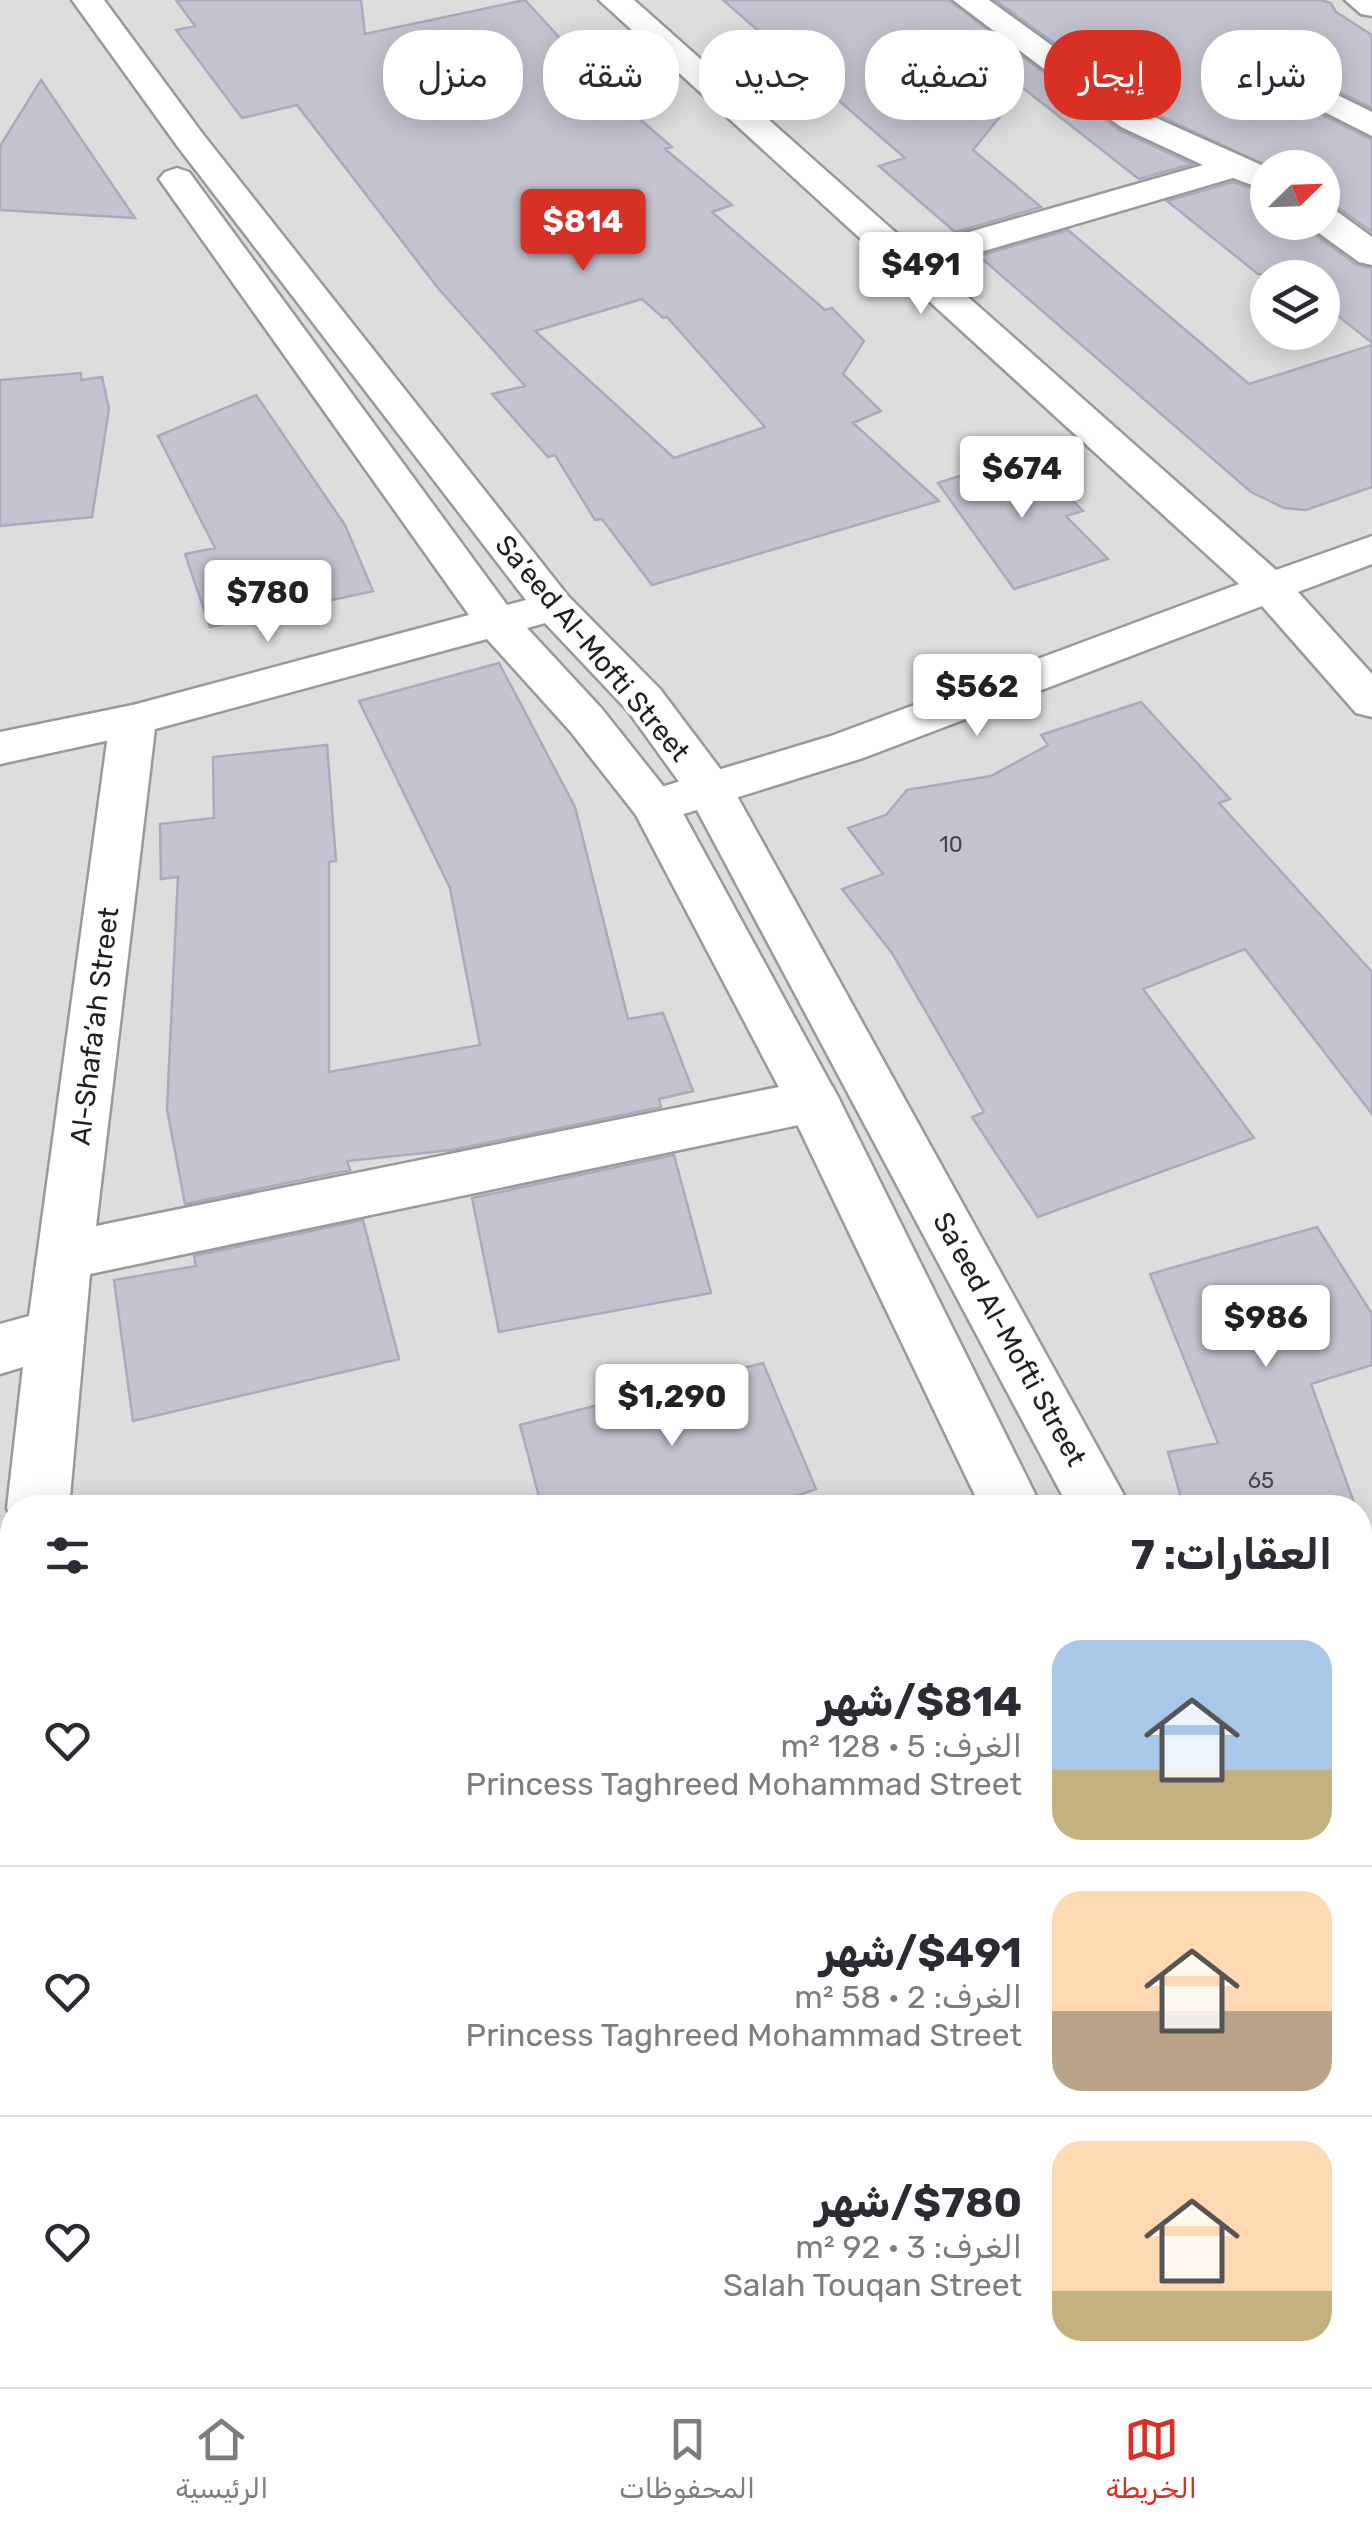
<!DOCTYPE html>
<html lang="ar">
<head>
<meta charset="utf-8">
<style>
	body { margin:0; font-family:Rubik,Cairo,sans-serif; background:#f7f7f7; color:#2b2b33; direction:rtl; height:100vh; display:flex; flex-direction:column; font-size:38px; white-space:nowrap }
	* { box-sizing:border-box; margin:0 }
	p { font-size:32px; color:#7c7c81 }
	.icon { flex:none; width:55px; height:55px; fill:none; stroke:currentColor; stroke-width:2; stroke-linecap:round; stroke-linejoin:round }
	.map { position:relative; flex:1; overflow:hidden; direction:ltr }
	.side { position:absolute; left:0px; top:1495px; width:1372px; height:892px; display:flex; flex-direction:column; background:#fff; border-radius:40px 40px 0 0; box-shadow:0 5px 25px #0003; direction:rtl }
	.side>* { flex:none }
	.banner { position:absolute; left:30px; top:30px; width:1312px; height:90px; direction:rtl; display:flex; gap:20px }
	.needle { width:65px; rotate:67deg }
	.fabs { position:absolute; left:1250px; top:150px; display:grid; gap:20px }
	.fabs a { display:grid; place-items:center; width:90px; height:90px; border-radius:50%; background:#fff; box-shadow:0 5px 25px #0003; font-size:50px }
	.price { position:absolute; translate:-50% -85px; padding:0 22px; border-radius:10px; background:#fff; color:#222; font-size:32px; line-height:65px; filter:drop-shadow(0 2px 5px #0008) }
	.price::after { content:''; position:absolute; left:50%; top:60px; width:30px; height:22px; margin-left:-15px; background:inherit; clip-path:polygon(0 0,100% 0,50% 100%) }
	.price.current { background:#d93025; color:#fff }
	ul { padding:0; list-style:none }
	li { display:flex; align-items:center; gap:30px; height:250px; padding:0 40px }
	li+li { border-top:2px solid #e1e1e2 }
	li span { display:grid; place-items:center; flex:none; width:280px; height:200px; border-radius:30px; color:#555 }
	li>.icon { margin-inline-start:auto }
	span .icon { width:120px; height:120px; fill:#fffc; stroke-width:1 }
	li b { font-size:42px }
	h2 { display:flex; justify-content:space-between; align-items:center; height:120px; padding:0 40px; font-size:42px }
	.chip { padding:0 35px; border-radius:40px; background:#fff; box-shadow:0 5px 25px #0003; font-size:35px; line-height:90px }
	.chip.current { background:#d93025; color:#fff }
	.tabs { display:flex; justify-content:space-around; align-items:center; height:140px; border-top:2px solid #e1e1e2; background:#fff; font-size:28px; color:#7c7c81 }
	.tabs a { display:grid; justify-items:center; gap:5px }
	.tabs .current { color:#d93025 }
	.map>svg:first-child { display:block }
	.residential { fill:#dcdddd; fill-rule:evenodd }
	.building { fill:#c4c4d1; stroke:#aaaabf; stroke-width:2.5; fill-rule:evenodd }
	.lines { fill:none; stroke-linecap:round; stroke-linejoin:round }
	.minor-casing { stroke:#999; stroke-width:5 }
	.tertiary-casing { stroke:#999; stroke-width:5 }
	.secondary-casing { stroke:#4d0f6d; stroke-width:5 }
	.minor { fill:#fff; fill-rule:evenodd }
	.tertiary { fill:#fff; fill-rule:evenodd }
	.secondary { fill:#dfc0f4; fill-rule:evenodd }
	.labels { text-anchor:middle; stroke-width:10; stroke-linejoin:round; paint-order:stroke }
	.number-label { font-size:22px; fill:#48484c }
	.street-label { font-size:28px; fill:#1f1f1f; stroke:#fff }
</style>
</head>
<body>
<div class="map">
<svg width="1372" height="2387" viewBox="0 0 1372 2387">
	<rect width="100%" height="100%" fill="#e8e6ef"/>
	<path class="residential" d="M0,0h1372v1782l-12,5v-279h-1348v782l-12,5zM1268,168h54v54h-54zM1268,278h54v54h-54z
		M696,2375h535l5,12h-570z"/>
	<path class="building" d="M176,0h185l4,34 160,-34 87,95 60,52 -7,2 67,56 -20,7 113,98 7,-2 32,33 -21,33 38,37 -28,12 86,78 -287,84 -50,-66 -7,1 -40,-65 -7,2 -56,-63 33,-8 -87,-98 -141,-183 -55,13 -66,-88 19,-4zM642,299l21,19 4,-1 98,110 -91,31 -139,-127z
		M723,0h226l170,130 73,34 -53,15 -116,-91 -50,62 68,57 -86,25 -76,-66 26,-8z
		M995,0h326l10,3 5,9 36,23v73l-91,-45 -15,2 -8,11 7,10 107,54v92l-35,-25 -15,-4v-35h-51l-124,-58z
		M41,80l94,138 -135,-8v-64z
		M1233,182l35,12v28h36l3,7 50,36 15,3v75l-50,-40v-25l-64,-4 -91,-73z
		M1068,230l181,154 123,-39v142l-66,23 -22,-2 -33,-16 -272,-236z
		M81,373v7l21,-3 7,32 -17,108 -92,9v-146z
		M256,395l89,130 28,66 -163,36 -25,-73 30,-6 -57,-112z
		M1022,456l13,15 7,-2 41,42 -17,5 42,43 -94,30 -76,-106z
		M499,663l76,144 53,212 35,-6 30,78 -34,8 2,8 -209,43 -105,11 3,9 -165,34 -18,-95 11,-232 -17,2 -1,-55 54,-6 -1,-61 114,-12 9,116 -7,1v210l151,-27 -30,-157 -91,-187z
		M1141,702l89,97 -11,4 153,169v142l-127,-165 -102,40 111,149 -216,79 -66,-100 12,-5 -92,-159 -50,-64 41,-15 -35,-46 38,-13 21,-25 84,-14 57,-31 -7,-10z
		M674,1155l37,138 -212,39 -27,-134z
		M363,1220l36,139 -266,62 -19,-141 82,-14 -2,-10z
		M1317,1227l55,87v51l-61,19 45,124h-172l-16,-56 50,-9 -68,-169z
		M763,1363l53,126 -54,19h-220l-22,-83z"/>
	<g class="lines">
		<g class="minor-casing">
			<path id="minor" d="M599,0h35l279,248 290,-83 -82,-38 -168,-127h36l156,113 123,55v23l-35,-13 -300,88 343,304 96,-34v28l-74,28 74,82v43l-16,-4 -94,-107 -399,152 -208,65 -17,-5 -7,-12 7,-12 193,-58 408,-152z
				M1345,0h27v16l-11,-2z
				M1279,66l93,46v24l-105,-53 -5,-7 5,-7z
				M1322,207l13,3 37,27v28l-13,-3 -50,-36 -2,-4h15z
				M133,705l16,4 7,11 -60,506 717,-146 19,6 8,15 -8,15 -19,6 -723,152 -21,234h-57v11l-5,-11 16,-141 -23,7v-50l29,-8 81,-596 7,-11z
				M12,1717v177l-12,5v-177z
				M454,2375h78v12h-78z"/>
		</g>
		<g class="tertiary-casing">
			<path id="tertiary" d="M72,0h32l98,133 366,463 92,93 67,89 404,730h-62l-379,-711 -62,-86 -83,-88 -18,5 75,81 77,97 161,295 202,407h-61l-195,-407 -150,-286 -66,-84 -83,-92 -354,96 -133,29v-32l133,-27 336,-90 -310,-436 6,-7 12,-4 12,4 318,433 19,-5 -348,-453z
				M1360,1971l12,5v97l-12,-5z
				M1360,2237l12,5v101l-12,-5z"/>
		</g>
		<g class="secondary-casing">
			<path id="secondary" d="M1372,1772v67l-12,5v-67z
				M1372,1923v70l-12,5v-70z
				M12,2277v77l-12,5v-78z
				M1360,2305l12,5v77h-17l-19,-12h24z
				M288,2375h106l-5,12h-106z"/>
		</g>
		<use href="#minor" class="minor"/>
		<use href="#tertiary" class="tertiary"/>
		<use href="#secondary" class="secondary"/>
	</g>
	<g class="labels">
		<g class="number-label">
			<text x="951" y="852">10</text>
			<text x="1261" y="1488">65</text>
		</g>
		<g class="street-label">
			<text transform="translate(593 648) rotate(50)" y="10">Sa’eed Al-Mofti Street</text>
			<text transform="translate(94 1026) rotate(-83)" y="10">Al-Shafa‘ah Street</text>
			<text transform="translate(1010 1339) rotate(61)" y="10">Sa’eed Al-Mofti Street</text>
		</g>
	</g>
</svg>
<div class="fabs">
<a><svg class="needle" viewBox="-14 -14 28 28"><path d="M0-13l5 13h-10z" fill="#e53935"/><path d="M0 13l5-13h-10z" fill="#7c7c81"/></svg></a>
<a><svg class="icon" aria-label="layers" viewBox="0 0 24 24"><path d="M12 4l9 5-9 5-9-5zM3 14l9 5 9-5"/></svg></a>
</div>
<b class="price current" style="left:583px;top:274px">$814</b>
<b class="price" style="left:921px;top:317px">$491</b>
<b class="price" style="left:1022px;top:521px">$674</b>
<b class="price" style="left:268px;top:645px">$780</b>
<b class="price" style="left:977px;top:739px">$562</b>
<b class="price" style="left:1266px;top:1370px">$986</b>
<b class="price" style="left:672px;top:1449px">$1,290</b>
<div class="banner">
<a class="chip">شراء</a>
<a class="chip current">إيجار</a>
<a class="chip">تصفية</a>
<a class="chip">جديد</a>
<a class="chip">شقة</a>
<a class="chip">منزل</a>
</div>
<section class="side">
<h2>العقارات: 7<svg class="icon" aria-label="filters" viewBox="0 0 24 24"><path d="M4 7h16M4 17h16"/><circle cx="9" cy="7" r="2"/><circle cx="15" cy="17" r="2"/></svg></h2>
<ul>
<li><span style="background:linear-gradient(#a9c7e8 65%,#c2b280 0)"><svg class="icon" aria-label="home" viewBox="0 0 24 24"><path d="M3 11l9-7 9 7M6 9v11h12V9"/></svg></span><div><b>$814/شهر</b><p>الغرف: 5 · 128 m²</p><p>Princess Taghreed Mohammad Street</p></div><svg class="icon" aria-label="heart" viewBox="0 0 24 24"><path d="M12 20l-8-8c-3-5 5-10 8-4 3-6 11-1 8 4z"/></svg></li>
<li><span style="background:linear-gradient(#ffd9b3 60%,#b9a48a 0)"><svg class="icon" aria-label="home" viewBox="0 0 24 24"><path d="M3 11l9-7 9 7M6 9v11h12V9"/></svg></span><div><b>$491/شهر</b><p>الغرف: 2 · 58 m²</p><p>Princess Taghreed Mohammad Street</p></div><svg class="icon" aria-label="heart" viewBox="0 0 24 24"><path d="M12 20l-8-8c-3-5 5-10 8-4 3-6 11-1 8 4z"/></svg></li>
<li><span style="background:linear-gradient(#ffd9b3 75%,#c2b280 0)"><svg class="icon" aria-label="home" viewBox="0 0 24 24"><path d="M3 11l9-7 9 7M6 9v11h12V9"/></svg></span><div><b>$780/شهر</b><p>الغرف: 3 · 92 m²</p><p>Salah Touqan Street</p></div><svg class="icon" aria-label="heart" viewBox="0 0 24 24"><path d="M12 20l-8-8c-3-5 5-10 8-4 3-6 11-1 8 4z"/></svg></li>
</ul>
</section>
</div>
<nav class="tabs">
<a class="current"><svg class="icon" aria-label="map" viewBox="0 0 24 24"><path d="M3 6l6-2 6 2 6-2v14l-6 2-6-2-6 2zM9 4v14M15 6v14"/></svg>الخريطة</a>
<a><svg class="icon" aria-label="saved" viewBox="0 0 24 24"><path d="M7 4h10v16l-5-4-5 4z"/></svg>المحفوظات</a>
<a><svg class="icon" aria-label="home" viewBox="0 0 24 24"><path d="M3 11l9-7 9 7M6 9v11h12V9"/></svg>الرئيسية</a>
</nav>
</body>
</html>
